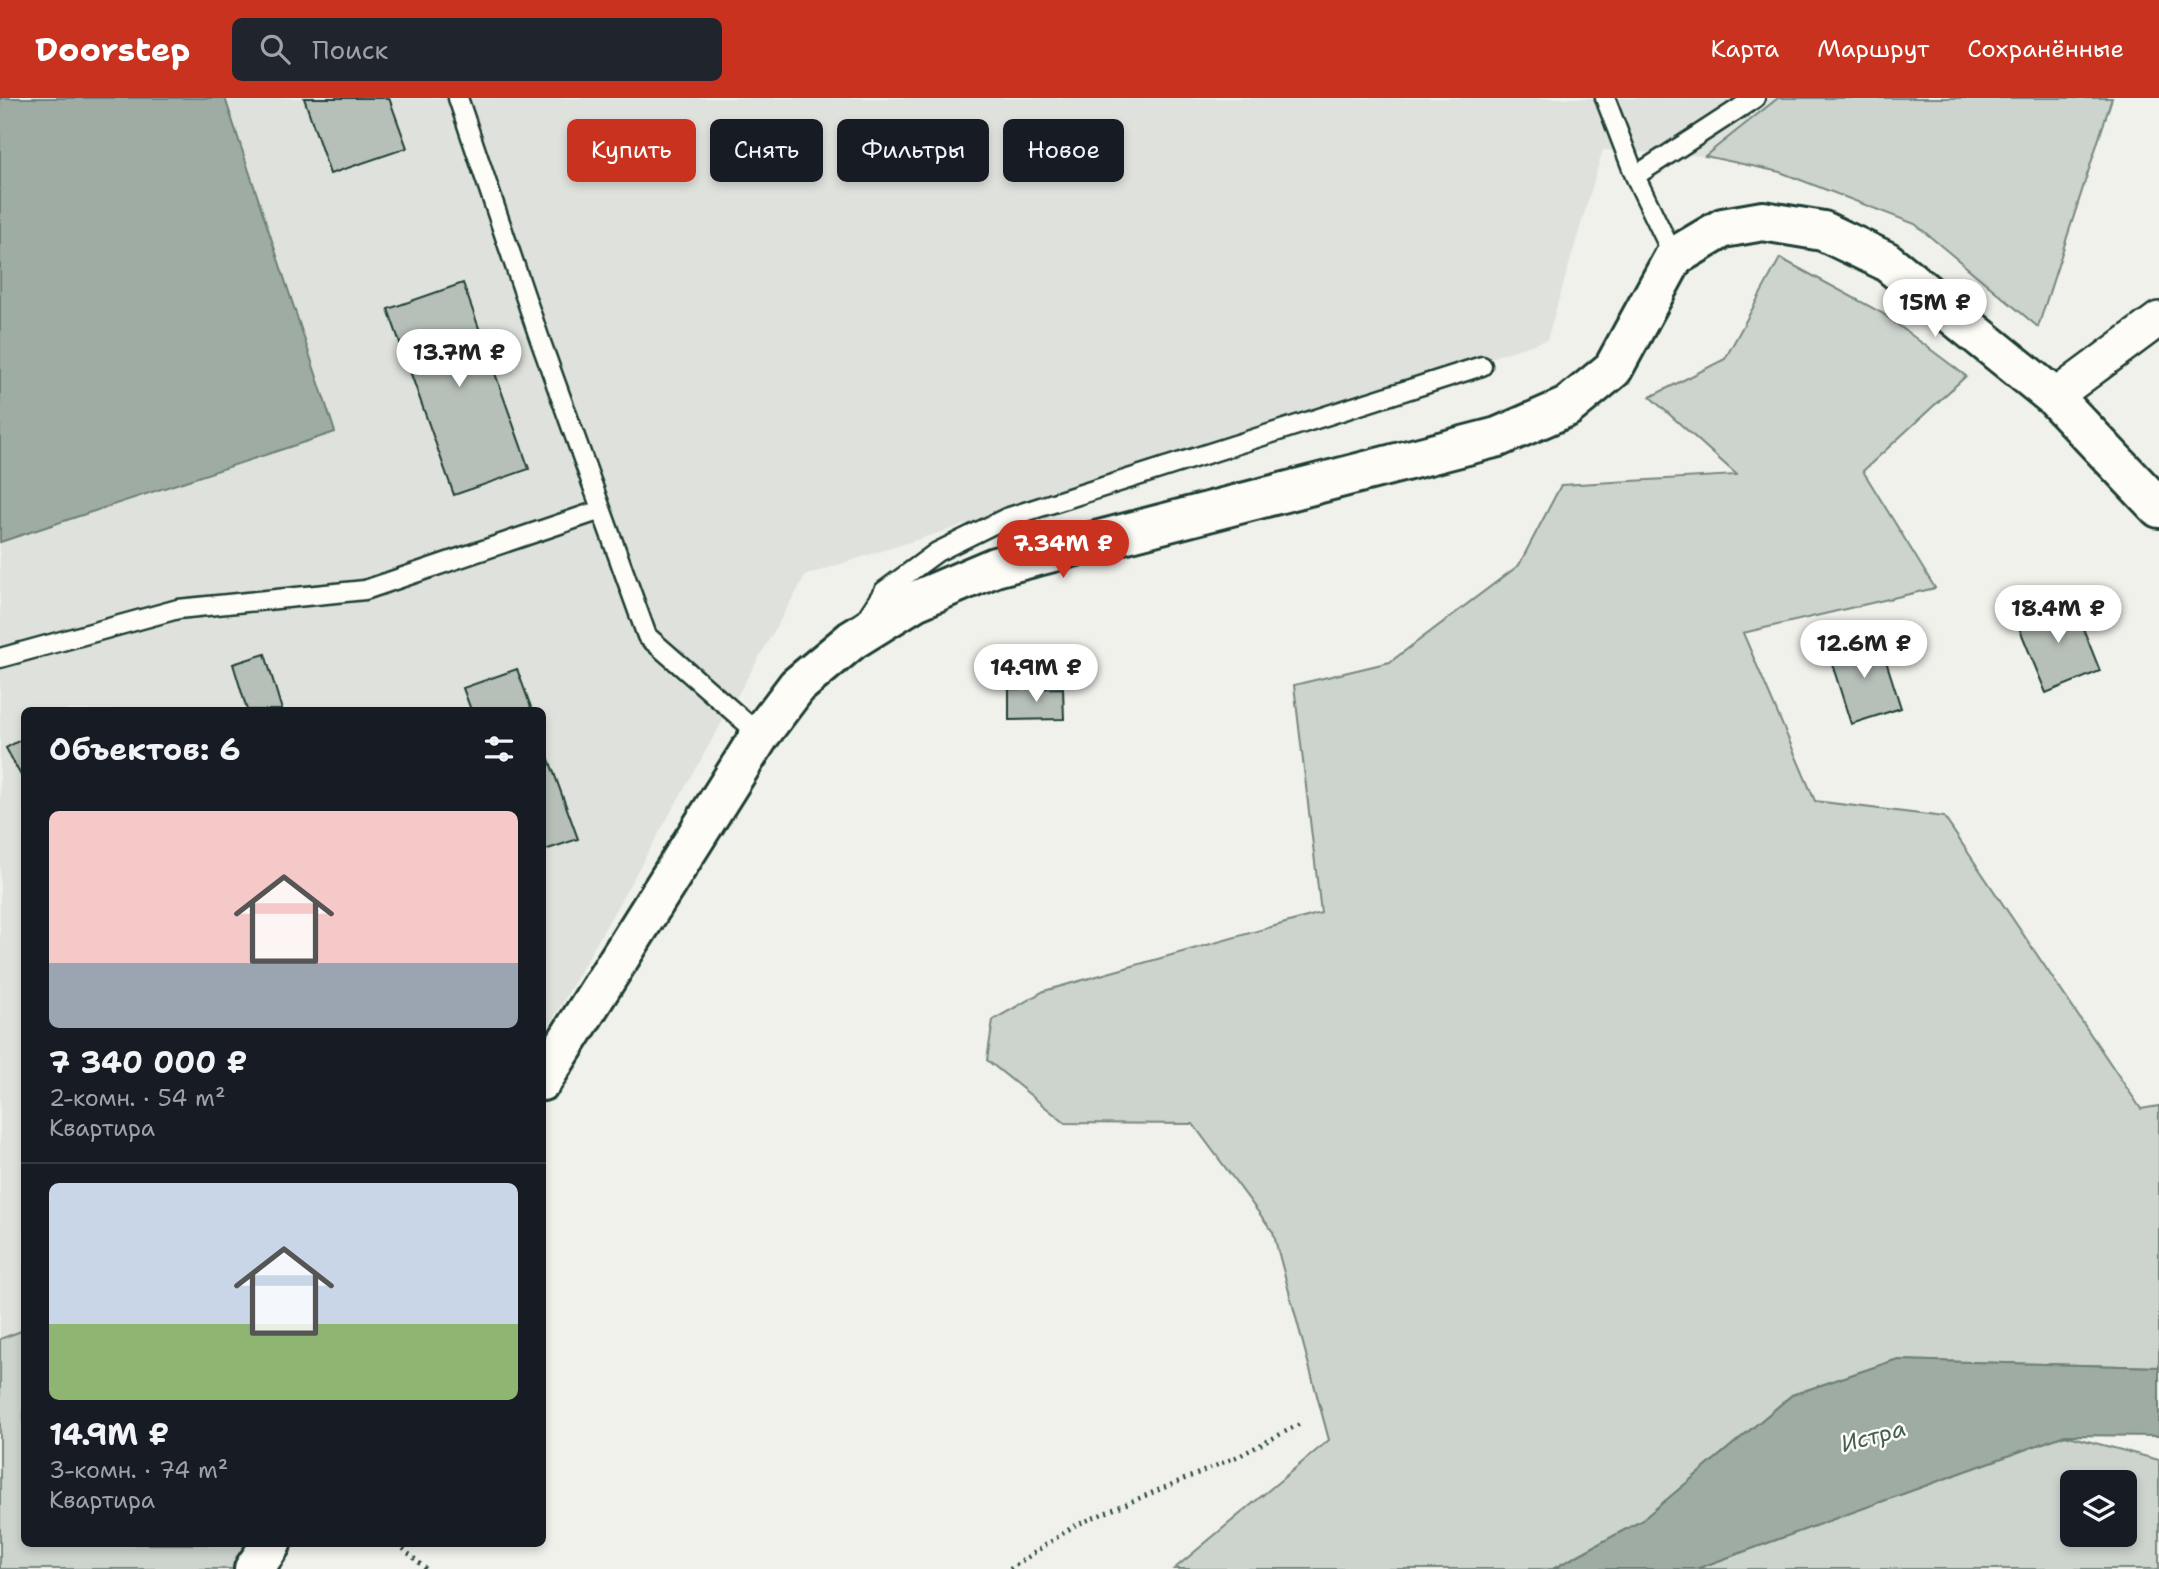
<!DOCTYPE html>
<html lang="ru">
<head>
<meta charset="utf-8">
<style>
	body { margin:0; font-family:"Shantell Sans",sans-serif; background:#20242c; color:#f1f3f6; height:100vh; display:flex; flex-direction:column; font-size:26px; white-space:nowrap }
	* { box-sizing:border-box; margin:0 }
	p { font-size:23px; color:#9ea1a6 }
	.icon { flex:none; width:38px; height:38px; fill:none; stroke:currentColor; stroke-width:2; stroke-linecap:round; stroke-linejoin:round }
	.map { position:relative; flex:1; overflow:hidden }
	.sheet { position:absolute; left:21px; top:609px; width:525px; height:840px; display:flex; flex-direction:column; background:#171b24; border-radius:10px; box-shadow:0 4px 10px #0003 }
	.sheet>* { flex:none }
	.guide { position:absolute; left:567px; top:21px; width:665px; height:63px; display:flex; gap:14px }
	.tools { position:absolute; left:2060px; top:1372px; display:grid; gap:14px }
	.tools a { display:grid; place-items:center; width:77px; height:77px; border-radius:10px; background:#171b24; box-shadow:0 4px 10px #0003; font-size:35px }
	.price { position:absolute; translate:-50% -60px; padding:0 16px; border-radius:24px; background:#fff; color:#222; font-size:23px; line-height:46px; filter:drop-shadow(0 2px 4px #0008) }
	.price::after { content:''; position:absolute; left:50%; top:42px; width:21px; height:16px; margin-left:-10px; background:inherit; clip-path:polygon(0 0,100% 0,50% 100%) }
	.price.on { background:#c8321e; color:#fff }
	ul { padding:0; list-style:none }
	li { display:grid; align-content:center; gap:14px; height:371px; padding:0 28px }
	li+li { border-top:2px solid #363941 }
	li span { display:grid; place-items:center; height:217px; border-radius:10px; color:#555 }
	li>.icon { margin-inline-start:auto }
	span .icon { width:126px; height:126px; fill:#fffc; stroke-width:1 }
	li b { font-size:30px }
	h2 { display:flex; justify-content:space-between; align-items:center; height:84px; padding:0 28px; font-size:30px }
	.pill { padding:0 24px; border-radius:10px; background:#171b24; box-shadow:0 4px 10px #0003; font-size:24px; line-height:63px }
	.pill.on { background:#c8321e; color:#fff }
	header { display:flex; align-items:center; gap:42px; box-sizing:border-box; height:98px; padding:0 35px; background:#c8321e; color:#fff }
	header strong { font-size:33px }
	nav { display:flex; gap:38px; margin-inline-start:auto; font-size:24px }
	.search { width:490px; height:63px; background:#20242c; display:flex; align-items:center; gap:18px; box-sizing:border-box; padding:0 24px; border-radius:10px; color:#9ea1a6; font-size:26px }
	.map>svg:first-child { display:block }
	.built { fill:#dfe2dc }
	.green { fill:#cdd3cd; stroke:#768880; stroke-width:2; fill-rule:evenodd }
	.water { fill:#9faca4; stroke:#6c8077; stroke-width:2 }
	.building { fill:#b6bfb8; stroke:#1f3d34; stroke-width:2 }
	.lines { fill:none; stroke-linecap:round; stroke-linejoin:round }
	.service-casing { stroke:#1f3d34; stroke-width:23 }
	.minor-casing { stroke:#1f3d34; stroke-width:38 }
	.tertiary-casing { stroke:#1f3d34; stroke-width:44 }
	.path { stroke:#1f3d34; stroke-width:4.5; stroke-dasharray:2 5; stroke-linecap:butt }
	.service { stroke:#fdfcf7; stroke-width:18 }
	.minor { stroke:#fdfcf7; stroke-width:33 }
	.tertiary { stroke:#fdfcf7; stroke-width:38 }
	.labels { text-anchor:middle; stroke-width:5; stroke-linejoin:round; paint-order:stroke }
	.water-label { font-size:23px; font-style:italic; fill:#455e56; stroke:#fdfcf7 }
</style>
</head>
<body>
<header>
<strong>Doorstep</strong>
<div class="search"><svg class="icon" aria-label="search" viewBox="0 0 24 24"><circle cx="10" cy="10" r="6"/><path d="M15 15l6 6"/></svg>Поиск</div>
<nav><a>Карта</a><a>Маршрут</a><a>Сохранённые</a></nav>
</header>
<div class="map">
<svg width="2159" height="1471" viewBox="0 0 2159 1471">
	<rect width="100%" height="100%" fill="#f0f1eb"/>
	<filter id="ink" filterUnits="userSpaceOnUse"><feTurbulence type="fractalNoise" baseFrequency=".0143" numOctaves="2"/><feDisplacementMap in="SourceGraphic" scale="14" xChannelSelector="R" yChannelSelector="G"/><feConvolveMatrix kernelMatrix="1 2 1 2 8 2 1 2 1" color-interpolation-filters="sRGB"/></filter>
	<g filter="url(#ink)">
		<path class="built" d="M0,0h1776l-71,58 -102,-6 -56,190 -741,235 -263,462 -1,-327h-518v620l-24,9z"/>
		<path class="green" d="M1778,0h334l-74,229 -123,-103 -135,-52 -75,-16z
			M1780,160l102,55 84,63 -103,95 72,117 -192,45 72,168 129,16 197,292 18,-3v261l-264,-7 -103,35 -151,126 -88,48h-379l155,-129 -56,-208 -80,-108 -128,-1 -78,-63 6,-40 51,-29 277,-78 -27,-228 96,-23 129,-97 42,-80 176,-10 -87,-78 75,-38z
			M24,1232v214h229l-19,25h-234v-230z
			M2065,1337l94,25v109h-463zM2072,1384h52v53h-52z"/>
		<path class="water" d="M0,0h225l110,334 -335,110z
			M1895,1262l264,7v69l-94,-1 -369,134h-143l88,-48 151,-126z"/>
		<path class="building" d="M304,0h85l18,50 -77,26z
			M463,185l66,186 -75,26 -66,-186z
			M2071,500l29,73 -54,22 -30,-73z
			M1878,538l23,72 -50,16 -23,-73z
			M265,556l17,56h-35l-14,-46z
			M517,571l15,41h-61l-8,-22z
			M1063,590l1,31 -55,1v-31z
			M24,640v43l-18,-33z
			M542,642l36,99 -36,12z"/>
		<g class="lines">
			<g class="service-casing">
				<path id="service" d="M458,0l81,239 108,299 113,99
					M1605,0l30,78
					M1674,159l-39,-81 120,-78
					M865,522l19,-29 53,-39 69,-34 476,-152
					M0,560l178,-49 187,-19 236,-80"/>
			</g>
			<g class="minor-casing">
				<path id="minor" d="M2054,299l105,-78"/>
			</g>
			<g class="tertiary-casing">
				<path id="tertiary" d="M542,983l218,-346 37,-49 55,-46 63,-39 80,-34 503,-130 69,-30 46,-38 61,-112 49,-29 40,-7 60,10 63,30 168,136 105,111
					M254,1471l17,-25"/>
			</g>
			<path class="path" d="M398,1446l28,25
				M1010,1471l64,-43 167,-71 59,-31"/>
			<use href="#service" class="service"/>
			<use href="#minor" class="minor"/>
			<use href="#tertiary" class="tertiary"/>
		</g>
	</g>
	<g class="labels">
		<g class="water-label">
			<text transform="translate(1873 1338) rotate(-15)" y="8">Истра</text>
		</g>
	</g>
</svg>
<div class="tools">
<a><svg class="icon" aria-label="layers" viewBox="0 0 24 24"><path d="M12 4l9 5-9 5-9-5zM3 14l9 5 9-5"/></svg></a>
</div>
<b class="price" style="left:1935px;top:241px">15M ₽</b>
<b class="price" style="left:459px;top:291px">13.7M ₽</b>
<b class="price on" style="left:1063px;top:482px">7.34M ₽</b>
<b class="price" style="left:2058px;top:547px">18.4M ₽</b>
<b class="price" style="left:1864px;top:582px">12.6M ₽</b>
<b class="price" style="left:1036px;top:606px">14.9M ₽</b>
<div class="guide">
<a class="pill on">Купить</a>
<a class="pill">Снять</a>
<a class="pill">Фильтры</a>
<a class="pill">Новое</a>
</div>
<section class="sheet">
<h2>Объектов: 6<svg class="icon" aria-label="filters" viewBox="0 0 24 24"><path d="M4 7h16M4 17h16"/><circle cx="9" cy="7" r="2"/><circle cx="15" cy="17" r="2"/></svg></h2>
<ul>
<li><span style="background:linear-gradient(#f6c9c9 70%,#9aa5b1 0)"><svg class="icon" aria-label="home" viewBox="0 0 24 24"><path d="M3 11l9-7 9 7M6 9v11h12V9"/></svg></span><div><b>7 340 000 ₽</b><p>2-комн. · 54 m²</p><p>Квартира</p></div></li>
<li><span style="background:linear-gradient(#c9d6e8 65%,#8fb573 0)"><svg class="icon" aria-label="home" viewBox="0 0 24 24"><path d="M3 11l9-7 9 7M6 9v11h12V9"/></svg></span><div><b>14.9M ₽</b><p>3-комн. · 74 m²</p><p>Квартира</p></div></li>
</ul>
</section>
</div>
</body>
</html>
